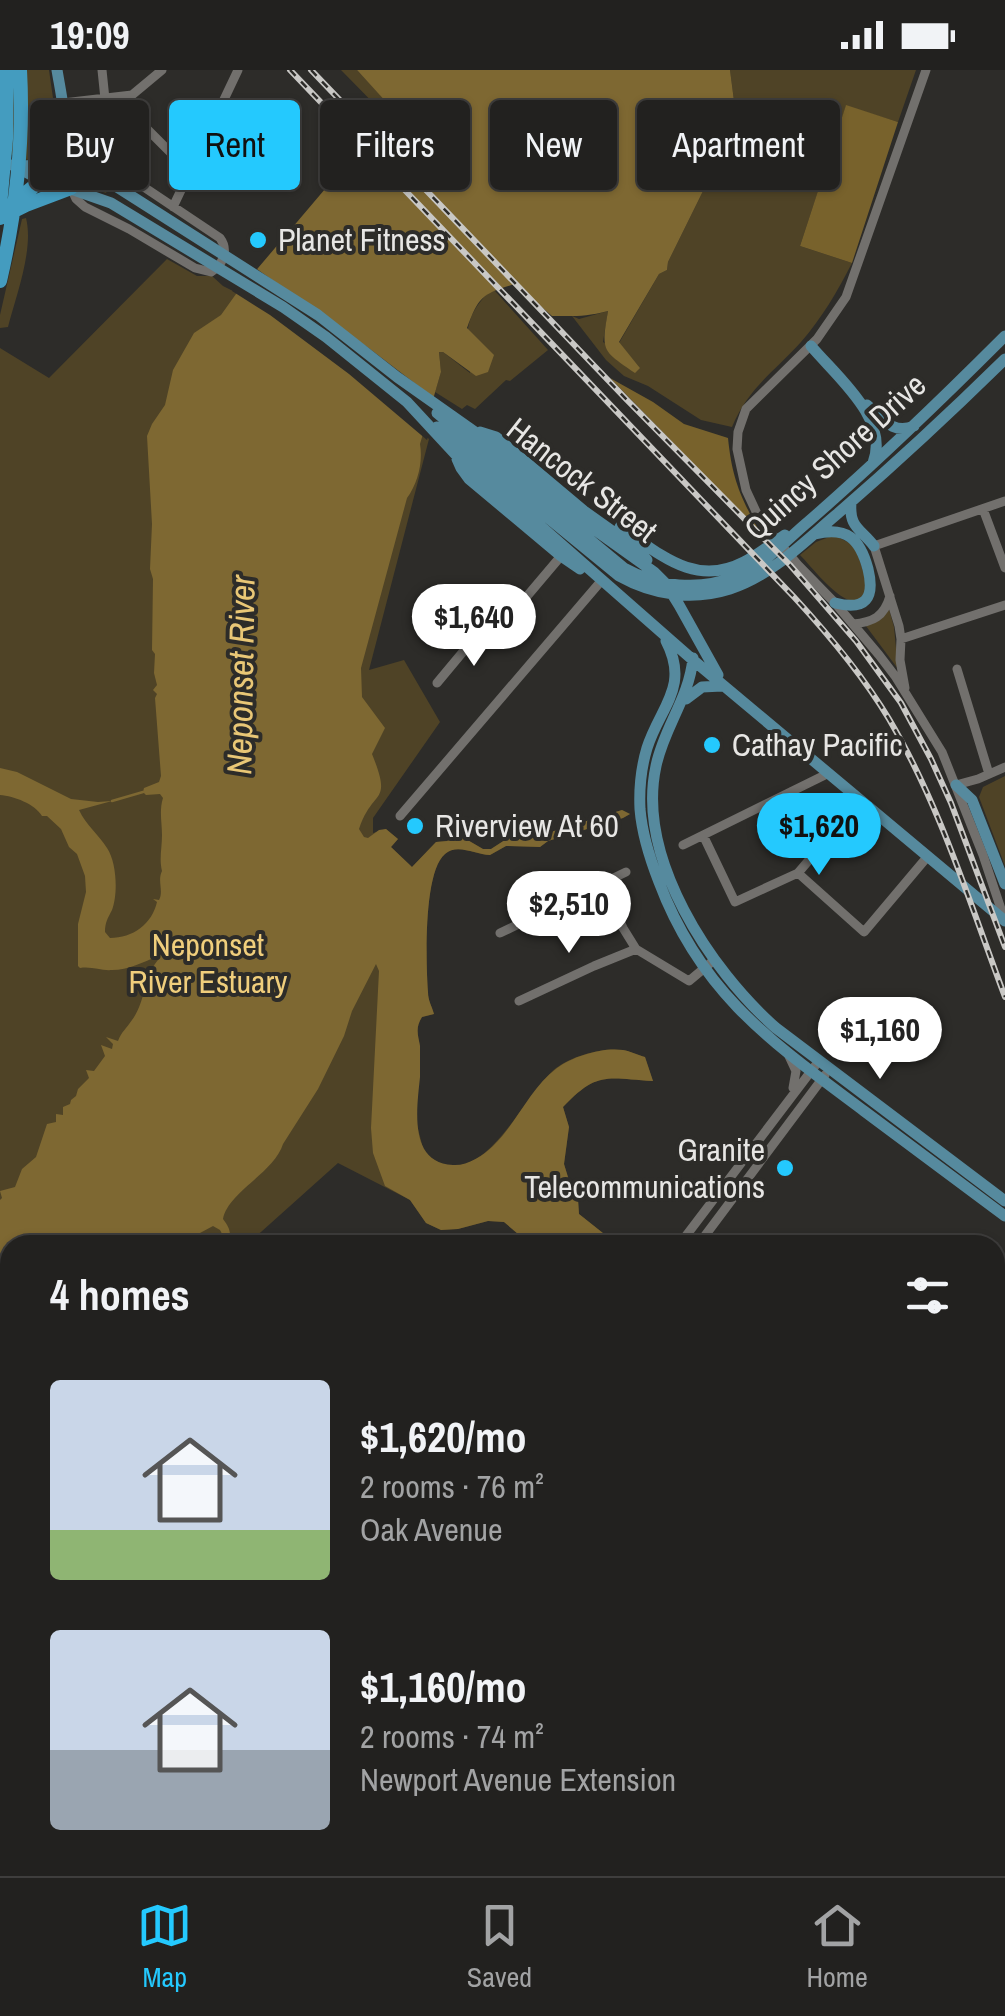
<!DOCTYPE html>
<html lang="en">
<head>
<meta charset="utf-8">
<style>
	body { margin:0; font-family:"Archivo Narrow",sans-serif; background:#2e2e2c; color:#f1f3f6; height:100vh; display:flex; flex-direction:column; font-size:38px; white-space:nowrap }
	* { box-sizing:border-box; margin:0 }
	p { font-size:32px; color:#a2a3a4 }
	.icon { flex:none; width:55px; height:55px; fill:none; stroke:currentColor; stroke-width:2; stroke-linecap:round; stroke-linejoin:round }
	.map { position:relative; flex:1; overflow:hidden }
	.details { position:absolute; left:0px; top:1165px; width:1005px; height:642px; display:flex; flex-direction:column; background:#22211f; border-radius:30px 30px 0 0; box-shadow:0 2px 8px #0004,0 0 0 2px #3f3e3d }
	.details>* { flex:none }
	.guide { position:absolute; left:30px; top:30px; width:945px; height:90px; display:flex; gap:20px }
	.price { position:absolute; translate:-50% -85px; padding:0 22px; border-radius:35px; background:#fff; color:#222; font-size:32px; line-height:65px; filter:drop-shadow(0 2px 5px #0008) }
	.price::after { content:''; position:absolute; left:50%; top:60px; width:30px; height:22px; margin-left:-15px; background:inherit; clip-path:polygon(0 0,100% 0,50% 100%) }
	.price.on { background:#24c9fe; color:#111 }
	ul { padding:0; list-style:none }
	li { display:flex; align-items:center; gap:30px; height:250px; padding:0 50px }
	li span { display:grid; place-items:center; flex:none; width:280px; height:200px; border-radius:10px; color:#555 }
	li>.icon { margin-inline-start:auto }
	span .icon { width:120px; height:120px; fill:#fffc; stroke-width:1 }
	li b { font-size:42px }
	h2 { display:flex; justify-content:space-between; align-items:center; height:120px; padding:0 50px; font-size:42px }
	.pill { padding:0 35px; border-radius:10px; background:#22211f; box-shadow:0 2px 8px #0004,0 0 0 2px #3f3e3d; font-size:35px; line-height:90px }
	.pill.on { background:#24c9fe; color:#111 }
	.status { display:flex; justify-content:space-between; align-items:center; height:70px; padding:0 50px; background:#22211f; direction:ltr }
	.status svg { height:28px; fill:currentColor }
	.tab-bar { display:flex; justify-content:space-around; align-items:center; height:140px; border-top:2px solid #3f3e3d; background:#22211f; font-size:28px; color:#a2a3a4 }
	.tab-bar a { display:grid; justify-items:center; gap:5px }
	.tab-bar .on { color:#24c9fe }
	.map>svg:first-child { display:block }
	.green { fill:#4f4326 }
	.forest { fill:#78622c }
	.water { fill:#7e6832 }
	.pier { fill:#2d2c29 }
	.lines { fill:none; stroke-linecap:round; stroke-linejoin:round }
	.stream { stroke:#7e6832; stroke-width:2.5 }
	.minor { stroke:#72706d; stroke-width:9 }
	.major { stroke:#568a9e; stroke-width:11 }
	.highway { stroke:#449cbf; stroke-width:14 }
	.rail-casing { stroke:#c9c8c5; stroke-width:6 }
	.rail { stroke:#2d2c29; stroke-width:2.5; stroke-dasharray:8; stroke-linecap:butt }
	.poi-dot { fill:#24c9fe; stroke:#2d2c29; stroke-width:4 }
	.labels { text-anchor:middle; stroke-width:8; stroke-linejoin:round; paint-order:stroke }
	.poi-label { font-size:32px; fill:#e7e6e4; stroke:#2d2c29; text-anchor:start }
	.street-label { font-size:32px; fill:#e7e6e4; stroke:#2d2c29 }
	.park-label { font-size:32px; fill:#f0ce7c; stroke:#2d2c29 }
	.water-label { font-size:35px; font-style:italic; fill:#e9c776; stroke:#2d2c29 }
</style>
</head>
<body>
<div class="status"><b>19:09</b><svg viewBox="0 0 49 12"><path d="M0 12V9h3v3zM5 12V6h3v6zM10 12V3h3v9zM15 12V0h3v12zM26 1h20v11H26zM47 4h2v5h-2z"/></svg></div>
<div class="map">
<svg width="1005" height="1806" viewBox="0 0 1005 1806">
	<rect width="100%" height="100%" fill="#2d2c29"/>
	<path class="green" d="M0,0h49l9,63c-3,36 -35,31 -58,15z
		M341,0h16l42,45 -7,7z
		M730,0h186l-18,52 -52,-16 -46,140 52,17c-15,29 -30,55 -51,79 -27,30 -53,46 -69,85l-31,-7 -53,-34 -24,-10 -18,-16 -34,-44 7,3 29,-8 -5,31 37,26 -21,-25 40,-69 8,-4 1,-8 37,-75 7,-51 22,-35z
		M72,83l12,16 24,20 -2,4 -47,-15z
		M26,148c8,31 -10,78 -18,109l-8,1v-13l22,-96z
		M167,189l30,17h15l11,10 14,7 192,146 -60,231 35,-10 36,62 -67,96v15l13,-4 12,10 -7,8 21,20 24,-25 11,-1 12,-6 24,14h8l17,-11h20l13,-3 81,-25 8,4 -7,4 -75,23 -8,6 -34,-1 -16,9c-15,0 -32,-12 -45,-1 -22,18 -19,111 -17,138 0,9 4,14 6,22l-12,3c-7,11 -4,18 -2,29l-4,75 8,31c56,52 97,-56 132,-84 16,-12 46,-21 67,-18 7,1 15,5 22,7l8,24c-47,-3 -56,-10 -90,26l6,20 -5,37 7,23 7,12 1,15 39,31h-87l-27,-23 -16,-1 -30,8 -17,1 -15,-7 -16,-23 -72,-37 -87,78 -2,4h-239v441l-10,2v-1340l49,30z
		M490,221h5l53,59 -38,31 -4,-1 -31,29 -8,-4 -5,4 -27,-17 6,-20 -2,-20h4l27,21c-3,-37 -9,-53 20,-82z
		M829,467h9l17,9 13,40c-2,4 -6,12 -10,14 -15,8 -47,-34 -58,-45l16,-13z
		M889,539l5,18 4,42 -32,-43 14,-6z
		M1005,706v90l-26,-69 4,-10z
		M1005,1323v112l-10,11v-109z
		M10,1674v124h502l4,8h-516v-130z"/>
	<path class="forest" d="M846,35l52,17 -46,141 -52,-17z
		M610,308l43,24 31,22 44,14c4,40 12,58 31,93z"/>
	<path class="water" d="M357,0h373l4,31 -22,35 -7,51 -37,75 -1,8 -8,4 -40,68 21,26 -5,5c-33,-23 -34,-21 -27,-62 -23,6 -33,5 -56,5l-37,-32c-33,10 -36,12 -48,44l27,27 -6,17 -12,4 -33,-24h-4l2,20 -21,72c3,18 -2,39 -13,54l-46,170 1,29 23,31 -13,26c21,52 1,33 -13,75l5,8 4,1 11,-8 7,-1 12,10 -7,8 21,20 24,-25 11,-1 12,-6 24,14h8l17,-11h20l13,-3 81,-25 8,4 -7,4 -75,23 -8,6 -34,-1 -16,9c-15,0 -32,-12 -45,-1 -22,18 -19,111 -17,138 0,9 4,14 6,22l-12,3c-7,11 -4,18 -2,29 0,11 0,21 0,31 -3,31 -12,86 33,88 14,1 30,-9 40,-19 24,-23 37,-58 64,-78 16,-12 46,-21 66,-18 7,1 15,5 22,7l8,24c-47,-3 -56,-10 -90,26l6,20 -5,37 7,23 7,12 1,15 39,31h-87l-27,-23 -16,-1 -30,8 -17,1 -15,-7 -16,-23 -25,-14 -12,-33 -2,-25 8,-157 -3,-7 -24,47 -8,25 -26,53 -35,55c-9,29 -55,48 -60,75 7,9 9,15 5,26l-8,-15 -7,-4 -13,7 -14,12h-176v182l-10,2v-229l2,-2 -2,-7 15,-4 7,-18 14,-12 11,-33 9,-2v-8l7,1v-8l7,-3 1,-4 5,-4 2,-7 11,-11 -3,-8 8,1 11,-15 -4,-11 11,4 1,-5 -7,-7 12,4c4,-10 8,-12 14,-21 14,-18 12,-47 28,-62l-2,-2c-14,6 -30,14 -46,14 -11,1 -20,-4 -32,-2l-2,-2v-42l8,-32 -1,-16 -8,-22 -8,-7 -8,-18 -14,-13h-5c-7,-12 -28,-20 -42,-21v-27l17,4 54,27 27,3 14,-1 -33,9c7,15 20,25 28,38 10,15 11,46 5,62 -4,8 -7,12 -7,22l5,6c23,0 42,-14 47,-36l-4,-3 6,1c5,-9 -2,-19 3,-29 -3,-12 0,-23 0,-36 0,-13 -3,-24 1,-37l-3,-4 -14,1 -3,-3 1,-4 15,-6 2,-6 -6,-78 2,-4 -4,-4 4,-5 -3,-12 1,-19 -3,-4 1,-71 -3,-10 2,-45 -5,-88 5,-12 13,-19 8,-35 21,-37 27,-18 15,-21 117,-138 45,-41z"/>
	<path class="pier" d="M254,197l116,82 68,52 -11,39 -78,-66 -79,-59 -38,-24z"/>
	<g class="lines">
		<path class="stream" d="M112,731l31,-9"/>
		<path class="minor" d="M102,0l3,29
			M926,0l-80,227 -29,42 -71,70 -8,23 -1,17 9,41 14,30 38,45 37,38 44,52 16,21 47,76 41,103 21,63
			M121,28l5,10 64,64
			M63,33l69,-8 30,-25
			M212,55l21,11
			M71,118l5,11 9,8 44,22 66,39 16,4c12,-7 18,-22 9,-34l-124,-83 -22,-22
			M173,137l65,-137
			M983,439l22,59
			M853,554c20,-2 31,-7 37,-28
			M901,569l104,-34
			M957,599l32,105
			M437,613l45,-54 7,-7 28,-14 44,-52
			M905,618l-5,-28 1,-21 -2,-13 -25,-80 131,-45
			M956,715l22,-6 27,-12
			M400,746l202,-236
			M703,765l32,67 63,-29 62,-73
			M683,775l146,-72
			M798,803l66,59 64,-76
			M602,813l21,45 13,21 53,32 25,-21
			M500,863l126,-61
			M519,931l75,-35 42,-17
			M789,986l7,15 -3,17
			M679,1175l139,-183
			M698,1175l127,-170
			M995,1244l10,-21
			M995,1593l10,16
			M0,1624l10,-1
			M995,1777l10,20
			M557,1798l3,8
			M689,1798l4,8
			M770,1798l4,8
			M848,1798l3,8
			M928,1798l4,8"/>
		<path class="major" d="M65,47l4,15 11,19 34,34 204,130 79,62 85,60 109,90 63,45 12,12 13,21 39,70
			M12,95l19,10 80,28 172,104 43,30 81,65 50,54 80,67 156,137 312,261
			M20,96l24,-1 14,-9
			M43,109c31,-34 21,-67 14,-109
			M811,276c26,31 79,73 62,117
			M867,335c16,13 25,30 47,21
			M437,343l187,155c34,19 75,23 111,9 30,-12 50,-36 74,-56 68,-59 132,-121 196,-185
			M437,357l182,149c34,19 73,25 111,13 41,-13 74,-47 106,-74 58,-50 114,-102 169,-156
			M480,362l16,5 88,74 52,37 11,12
			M457,389l4,9 8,11 92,77 19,13
			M851,432c-2,26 9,26 23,44
			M620,457c39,26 74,61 124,35 14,-7 27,-18 41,-27
			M815,464c32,-8 45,5 53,35 7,29 -2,42 -33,34
			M666,571c24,46 -6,66 -19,107 -6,20 -8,40 -7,61 2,25 10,50 19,73 42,112 114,161 205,229 47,35 94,70 141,105
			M693,588c-4,41 -29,69 -37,108 -20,92 54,204 120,262l229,173
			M686,629l16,-12 20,-1
			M956,715l16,15 33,84"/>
		<path class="highway" d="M12,134l31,-25
			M0,136l6,-67 1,-69
			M0,148l26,-13 45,-17
			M0,211c16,-69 24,-140 20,-211"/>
		<g class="rail-casing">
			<path id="rail" d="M290,0l504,527c35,38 68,77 95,122 51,86 81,185 116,278
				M311,0l316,330 163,165 66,76 45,62 30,56 20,44 54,144"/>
		</g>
		<use href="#rail" class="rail"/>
	</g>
	<g class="poi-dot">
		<circle cx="258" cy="170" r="10"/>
		<circle cx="712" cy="675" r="10"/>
		<circle cx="415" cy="756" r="10"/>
		<circle cx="785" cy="1098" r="10"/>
	</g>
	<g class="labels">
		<g class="poi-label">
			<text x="278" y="181">Planet Fitness</text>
			<text x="732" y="686">Cathay Pacific</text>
			<text x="435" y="767">Riverview At 60</text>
			<text x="765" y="1091" text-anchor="end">Granite<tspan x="765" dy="37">Telecommunications</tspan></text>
		</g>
		<g class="street-label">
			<text transform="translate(835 387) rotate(-42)" y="11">Quincy Shore Drive</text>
			<text transform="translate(582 410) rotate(38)" y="11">Hancock Street</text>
		</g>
		<g class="park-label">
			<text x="208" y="886">Neponset<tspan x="208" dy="37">River Estuary</tspan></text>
		</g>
		<g class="water-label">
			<text transform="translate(241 605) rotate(-89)" y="12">Neponset River</text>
		</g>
	</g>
</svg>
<b class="price" style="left:474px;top:599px">$1,640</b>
<b class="price on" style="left:819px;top:808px">$1,620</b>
<b class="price" style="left:569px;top:886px">$2,510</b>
<b class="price" style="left:880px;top:1012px">$1,160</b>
<div class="guide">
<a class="pill">Buy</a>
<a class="pill on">Rent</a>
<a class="pill">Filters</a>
<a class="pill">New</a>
<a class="pill">Apartment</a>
</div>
<section class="details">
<h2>4 homes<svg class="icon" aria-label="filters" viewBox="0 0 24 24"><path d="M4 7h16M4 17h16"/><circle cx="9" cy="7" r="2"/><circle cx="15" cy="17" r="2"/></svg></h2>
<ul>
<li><span style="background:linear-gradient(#c9d6e8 75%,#8fb573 0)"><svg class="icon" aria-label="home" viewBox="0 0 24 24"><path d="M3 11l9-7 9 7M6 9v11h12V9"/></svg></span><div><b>$1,620/mo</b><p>2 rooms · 76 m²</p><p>Oak Avenue</p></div></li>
<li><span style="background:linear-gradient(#c9d6e8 60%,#9aa5b1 0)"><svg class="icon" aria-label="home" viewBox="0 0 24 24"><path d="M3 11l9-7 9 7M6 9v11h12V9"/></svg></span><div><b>$1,160/mo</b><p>2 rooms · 74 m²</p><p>Newport Avenue Extension</p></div></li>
</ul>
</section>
</div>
<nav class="tab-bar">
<a class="on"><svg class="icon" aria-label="map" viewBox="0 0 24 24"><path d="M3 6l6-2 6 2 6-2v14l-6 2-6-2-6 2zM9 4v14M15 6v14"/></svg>Map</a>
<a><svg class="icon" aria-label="saved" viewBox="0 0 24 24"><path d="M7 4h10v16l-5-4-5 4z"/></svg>Saved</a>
<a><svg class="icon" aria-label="home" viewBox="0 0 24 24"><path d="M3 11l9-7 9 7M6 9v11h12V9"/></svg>Home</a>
</nav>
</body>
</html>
